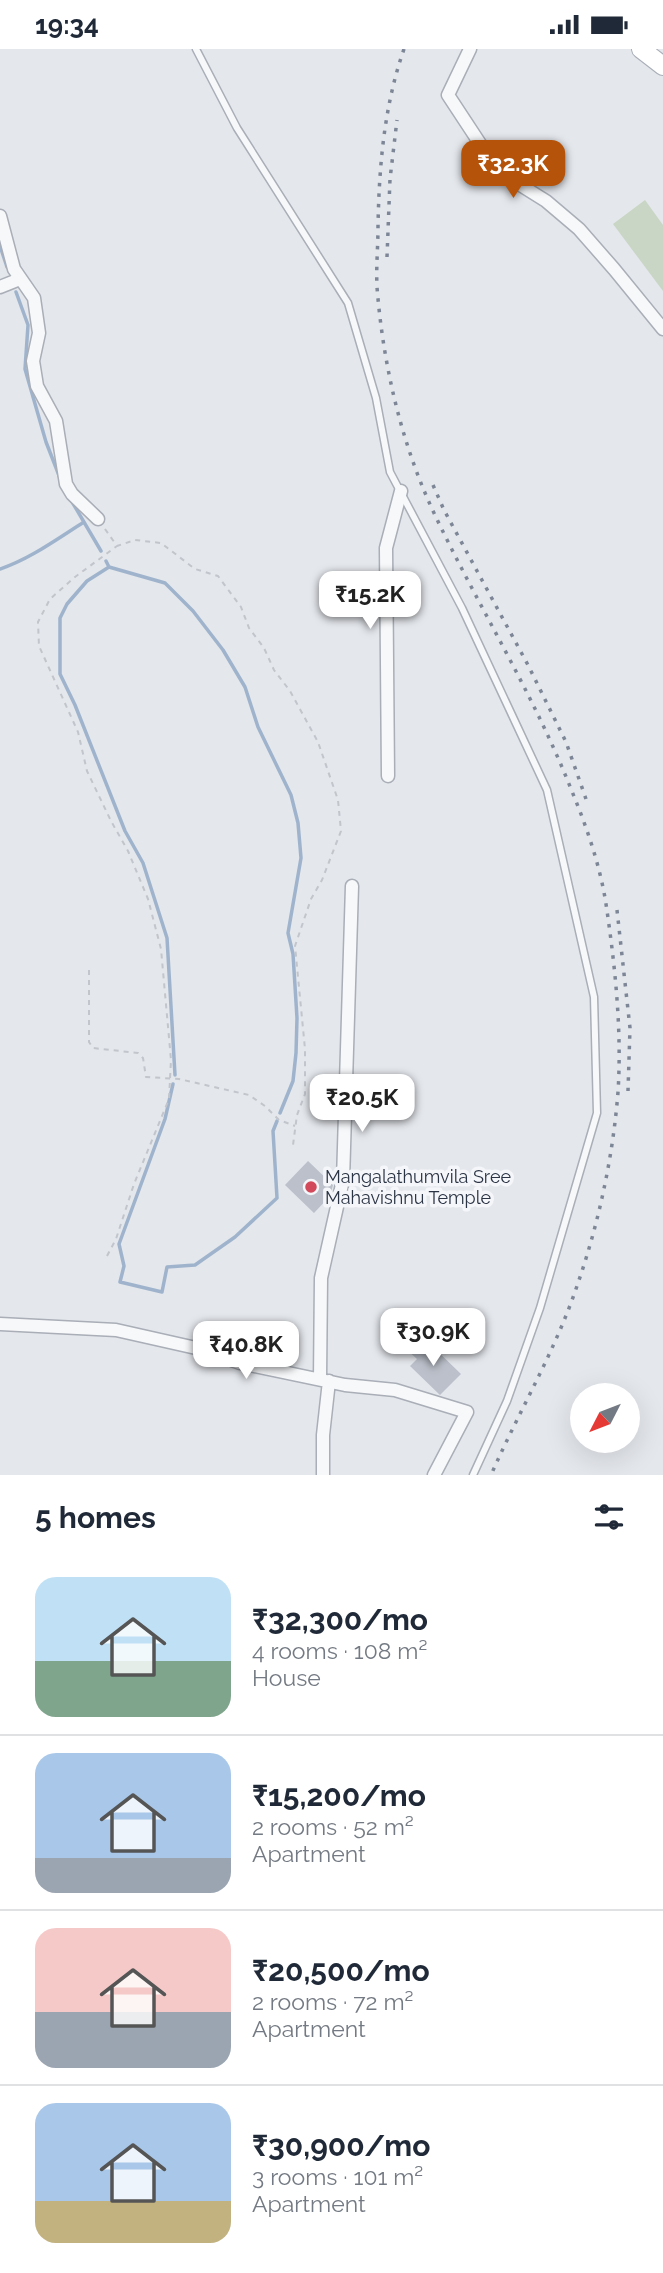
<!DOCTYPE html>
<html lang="en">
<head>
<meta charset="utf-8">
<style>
	body { margin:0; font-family:Raleway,sans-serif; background:#f6f6f7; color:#1f2937; height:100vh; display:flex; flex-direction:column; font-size:26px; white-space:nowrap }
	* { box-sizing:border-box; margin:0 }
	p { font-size:23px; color:#747a83 }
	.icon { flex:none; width:38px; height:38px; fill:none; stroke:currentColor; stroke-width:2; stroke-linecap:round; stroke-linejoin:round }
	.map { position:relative; height:1426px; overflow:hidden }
	.sheet { display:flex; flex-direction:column; background:#fff; flex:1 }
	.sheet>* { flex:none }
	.needle { width:46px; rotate:228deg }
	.controls { position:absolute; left:570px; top:1334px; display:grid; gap:14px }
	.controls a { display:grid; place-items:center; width:70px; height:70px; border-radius:50%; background:#fff; box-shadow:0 7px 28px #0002; font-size:35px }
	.price { position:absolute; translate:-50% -60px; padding:0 16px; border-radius:14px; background:#fff; color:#222; font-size:23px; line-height:46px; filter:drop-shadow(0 2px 4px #0008) }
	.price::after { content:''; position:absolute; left:50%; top:42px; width:21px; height:16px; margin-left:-10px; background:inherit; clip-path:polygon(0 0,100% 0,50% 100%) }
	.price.on { background:#b45309; color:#fff }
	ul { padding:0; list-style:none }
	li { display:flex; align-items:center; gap:21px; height:175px; padding:0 35px }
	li+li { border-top:2px solid #e0e1e3 }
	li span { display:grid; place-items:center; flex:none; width:196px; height:140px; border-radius:21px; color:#555 }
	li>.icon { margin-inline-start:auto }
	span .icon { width:84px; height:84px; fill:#fffc; stroke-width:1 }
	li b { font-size:30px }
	h2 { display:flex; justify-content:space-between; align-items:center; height:84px; padding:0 35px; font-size:30px }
	.status { display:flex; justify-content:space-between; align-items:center; height:49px; padding:0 35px; background:#fff; direction:ltr }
	.status svg { height:19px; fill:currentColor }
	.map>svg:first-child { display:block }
	.green { fill:#c9d6c5 }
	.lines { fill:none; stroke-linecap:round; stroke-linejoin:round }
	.stream { stroke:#9fb4cc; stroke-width:3.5 }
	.building { fill:#bbc0ca }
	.lane-casing { stroke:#a9aeb7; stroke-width:9 }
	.street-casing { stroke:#a9aeb7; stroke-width:15 }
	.secondary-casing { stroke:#a9aeb7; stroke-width:20 }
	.path { stroke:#c2c5cb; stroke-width:2; stroke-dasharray:5 5; stroke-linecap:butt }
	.lane { stroke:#f7f8fa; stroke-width:6 }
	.street { stroke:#f7f8fa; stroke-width:12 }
	.secondary { stroke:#fff; stroke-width:18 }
	.rail { stroke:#7d8696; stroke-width:3.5; stroke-dasharray:3.5 7; stroke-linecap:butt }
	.poi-dot { fill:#d1495b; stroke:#f4f6f9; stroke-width:2.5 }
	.labels { text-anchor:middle; stroke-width:7; stroke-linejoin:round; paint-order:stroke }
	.poi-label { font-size:18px; fill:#2b3445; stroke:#f4f6f9; text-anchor:start }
</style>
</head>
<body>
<div class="status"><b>19:34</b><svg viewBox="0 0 49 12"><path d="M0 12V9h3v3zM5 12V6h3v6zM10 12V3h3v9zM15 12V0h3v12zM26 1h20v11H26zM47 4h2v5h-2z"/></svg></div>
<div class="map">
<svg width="663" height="1426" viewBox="0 0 663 1426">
	<rect width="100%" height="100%" fill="#e4e7ec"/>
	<path class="green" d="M645,151l18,25v66l-50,-67z"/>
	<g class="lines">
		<path class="stream" d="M0,197l7,21
			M16,243l12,33 -3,44 21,73 14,36
			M71,451l30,51
			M106,512l3,6 -22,14 -20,23 -7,14v56l15,31 50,126 18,32 24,75 8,137
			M109,518l56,16 28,28 30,39 22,37 13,40 33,68 7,28 3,35 -13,75 5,21 4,64 -1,35 -3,28 -13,32
			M0,520c30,-10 57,-30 84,-47
			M173,1035l-8,35 -46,125 5,22 -4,16 42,10 5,-25 28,-2 40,-28 42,-39 -4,-67 4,-10"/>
	</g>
	<path class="building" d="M308,1112l25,24 -3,11 -16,17 -29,-28z
		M411,1292l12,11 8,-7 30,29 -21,21 -30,-29 7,-7 -12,-11z"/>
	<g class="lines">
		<g class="lane-casing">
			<path id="lane" d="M196,0l41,79 111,175 28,95 14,74 72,136 85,182 47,207 3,116 -57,195 -33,93 -34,74"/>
		</g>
		<g class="street-casing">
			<path id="street" d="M470,0l-22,46 50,76 48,30 33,28 35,40 49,60
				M0,167l14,53 20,29 5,35 -6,28 4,25 19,35 10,63 6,10 26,25
				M0,238l20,-8
				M388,727l-2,-228 15,-57
				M0,1275l116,6 80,18 44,15 105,22 50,5 72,22 -33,63
				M320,1330l1,-101 22,-98 9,-294
				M323,1426v-40l6,-54"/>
		</g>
		<g class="secondary-casing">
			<path id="secondary" d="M641,0l22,17"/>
		</g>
		<path class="path" d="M105,480l12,17 18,-6 26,3 34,26 23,7 23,31 8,21 15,20 10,22 16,21 28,51 20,58 3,31 -19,49 -11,19 -16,47 10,103v45l-8,21 -4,30
			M89,921v72l4,6 45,5 5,5 3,19 33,2 70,16 16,11 14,14 16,6
			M107,1207l9,-17 18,-55 35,-85 2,-39 -10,-111 -13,-50 -20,-48 -17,-30 -24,-50 -9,-39 -39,-86 -1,-24 12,-23 25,-22 42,-31"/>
		<use href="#lane" class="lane"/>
		<use href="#street" class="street"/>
		<use href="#secondary" class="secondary"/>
		<path class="rail" d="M404,0c-20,57 -25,118 -26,178 0,20 -2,40 -1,60 6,77 24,156 57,226 44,93 99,180 137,276 15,36 29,76 35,115 9,61 16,126 12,188 -5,64 -19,130 -40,191 -22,67 -59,128 -87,192
			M387,208l3,-78 7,-59
			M433,436l11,25 84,155 38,77 20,57
			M617,861l13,118 -2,63"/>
	</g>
	<circle class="poi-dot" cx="311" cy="1138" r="7"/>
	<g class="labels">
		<g class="poi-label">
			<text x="325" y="1134">Mangalathumvila Sree<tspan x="325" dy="21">Mahavishnu Temple</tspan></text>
		</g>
	</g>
</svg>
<div class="controls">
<a><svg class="needle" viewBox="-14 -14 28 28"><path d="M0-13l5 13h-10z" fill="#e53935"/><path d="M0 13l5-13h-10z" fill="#747a83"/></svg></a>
</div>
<b class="price on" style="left:513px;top:151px">₹32.3K</b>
<b class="price" style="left:370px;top:582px">₹15.2K</b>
<b class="price" style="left:362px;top:1085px">₹20.5K</b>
<b class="price" style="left:433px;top:1319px">₹30.9K</b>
<b class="price" style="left:246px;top:1332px">₹40.8K</b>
</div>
<section class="sheet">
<h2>5 homes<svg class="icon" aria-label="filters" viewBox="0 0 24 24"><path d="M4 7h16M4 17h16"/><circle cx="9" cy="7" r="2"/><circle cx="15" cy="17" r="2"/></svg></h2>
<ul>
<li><span style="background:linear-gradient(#bfe0f5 60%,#7fa58c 0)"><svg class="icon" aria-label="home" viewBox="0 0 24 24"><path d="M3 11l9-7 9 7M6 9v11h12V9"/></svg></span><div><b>₹32,300/mo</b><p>4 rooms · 108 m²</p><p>House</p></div></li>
<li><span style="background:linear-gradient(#a9c7e8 75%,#9aa5b1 0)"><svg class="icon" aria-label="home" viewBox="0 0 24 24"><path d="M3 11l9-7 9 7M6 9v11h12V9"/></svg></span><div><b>₹15,200/mo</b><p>2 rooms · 52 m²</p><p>Apartment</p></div></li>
<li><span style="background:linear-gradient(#f6c9c9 60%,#9aa5b1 0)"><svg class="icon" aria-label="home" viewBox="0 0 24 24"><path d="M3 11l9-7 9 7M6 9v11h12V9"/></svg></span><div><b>₹20,500/mo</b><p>2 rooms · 72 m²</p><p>Apartment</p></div></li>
<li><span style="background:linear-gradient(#a9c7e8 70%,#c2b280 0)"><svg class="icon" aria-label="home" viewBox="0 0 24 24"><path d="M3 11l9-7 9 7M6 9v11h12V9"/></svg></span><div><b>₹30,900/mo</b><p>3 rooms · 101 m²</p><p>Apartment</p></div></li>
</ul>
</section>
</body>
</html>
